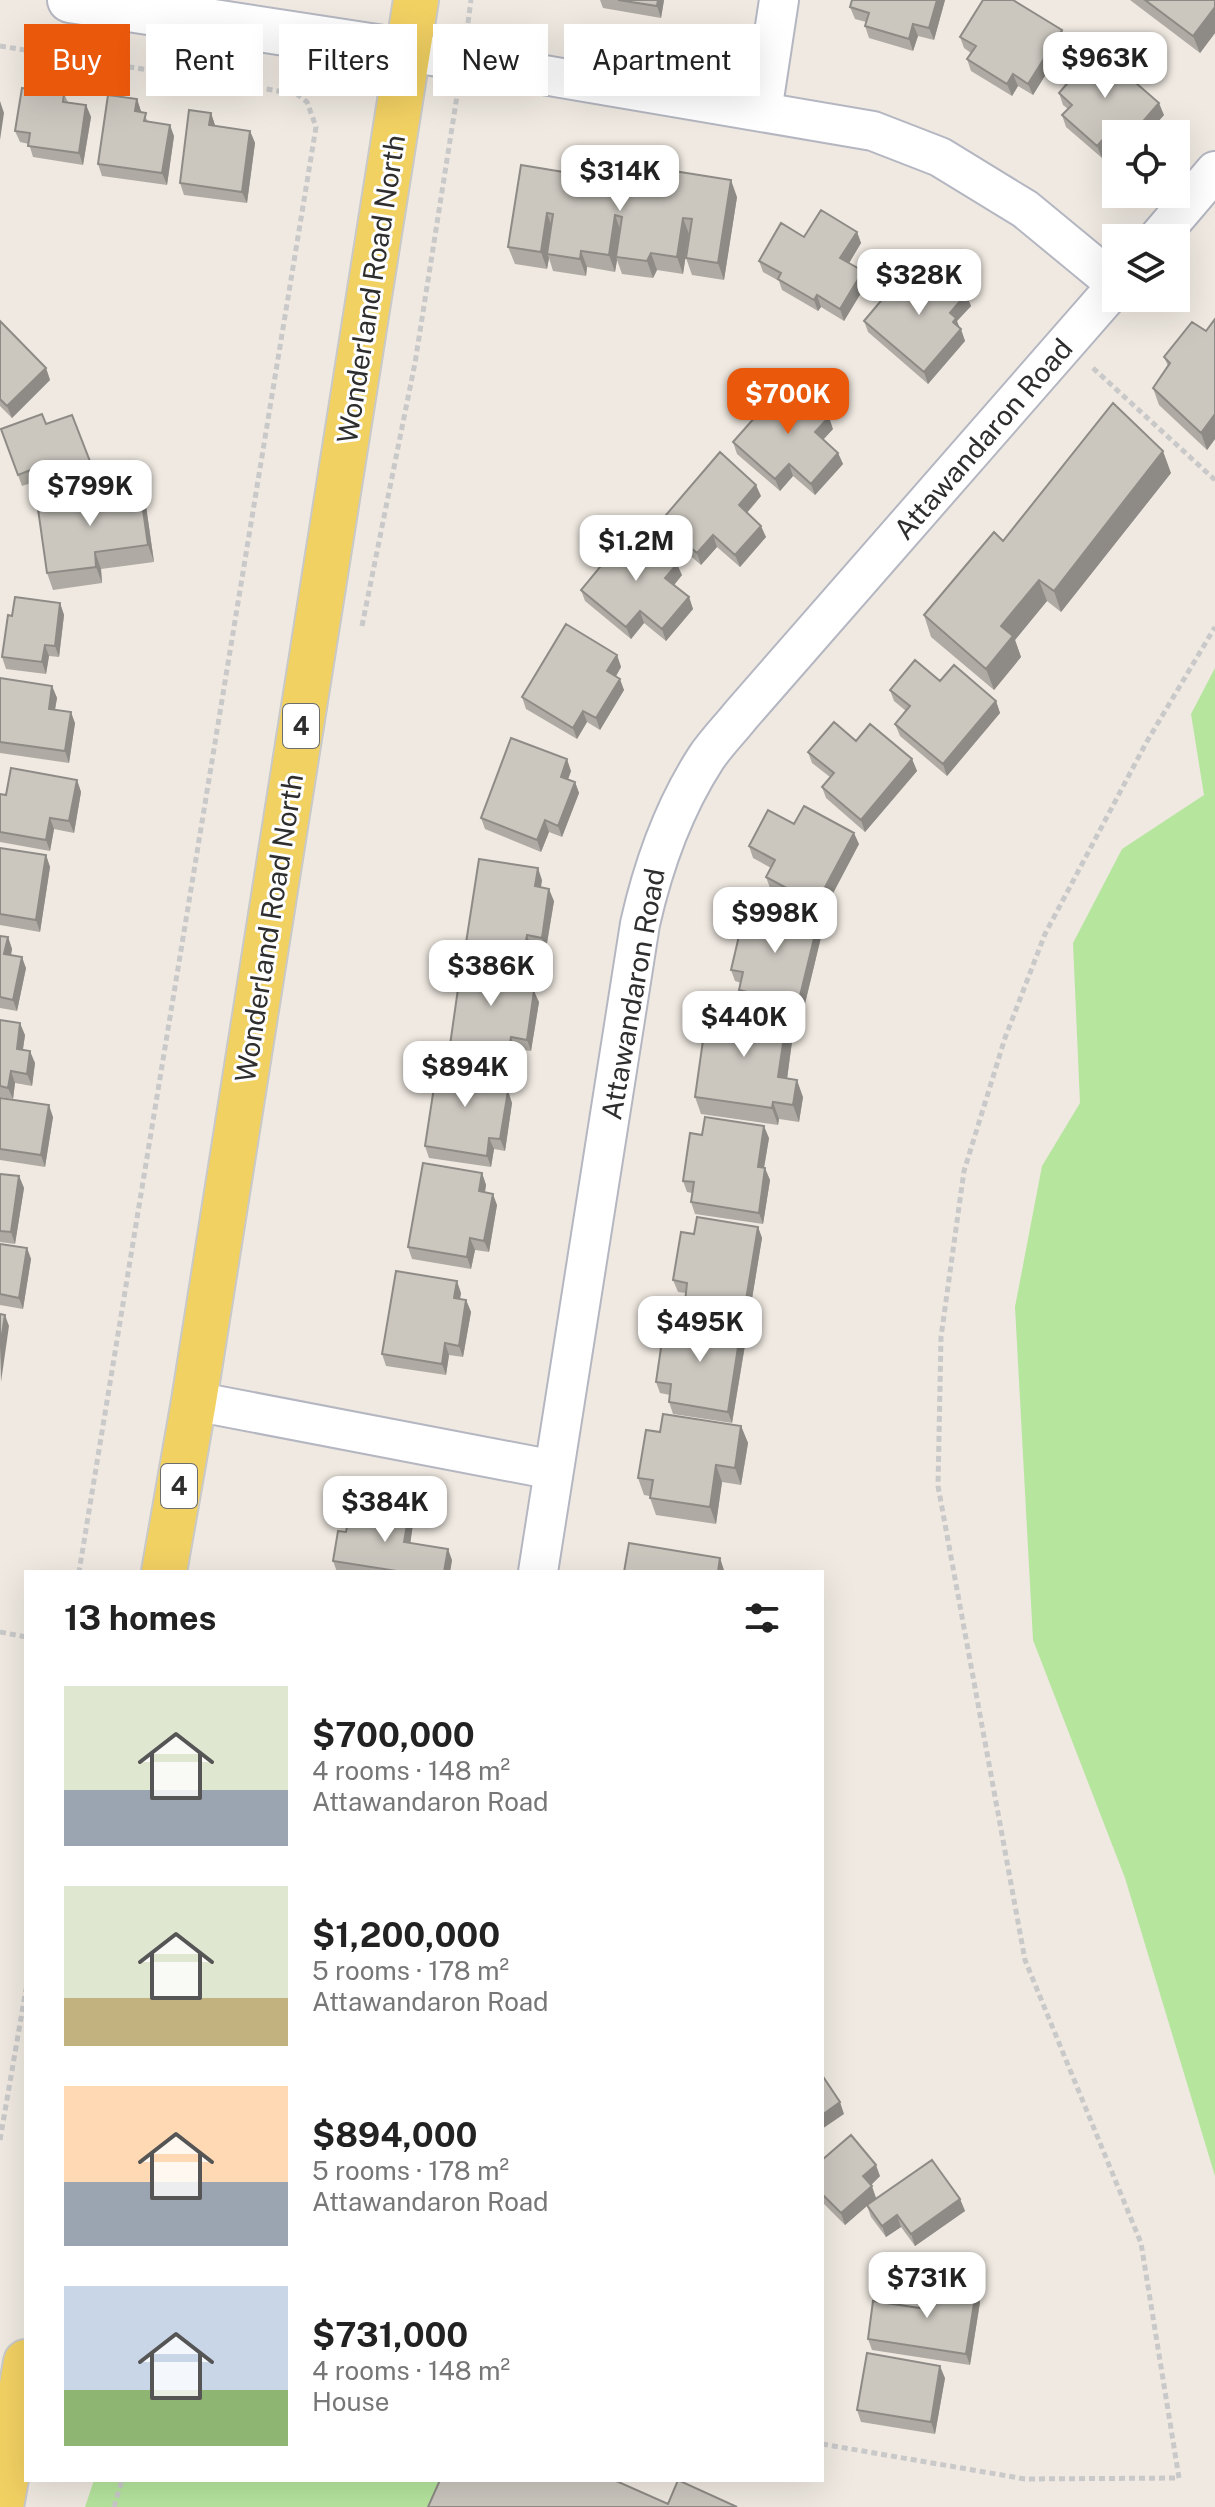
<!DOCTYPE html>
<html lang="en">
<head>
<meta charset="utf-8">
<style>
	body { margin:0; font-family:"Public Sans",sans-serif; background:#f2f2f2; color:#222; height:100vh; display:flex; flex-direction:column; font-size:30px; white-space:nowrap }
	* { box-sizing:border-box; margin:0 }
	p { font-size:26px; color:#767676 }
	.icon { flex:none; width:44px; height:44px; fill:none; stroke:currentColor; stroke-width:2; stroke-linecap:round; stroke-linejoin:round }
	.map { position:relative; flex:1; overflow:hidden }
	.drawer { position:absolute; left:24px; top:1570px; width:800px; height:912px; display:flex; flex-direction:column; background:#fff; border-radius:0px; box-shadow:0 8px 32px #0002 }
	.drawer>* { flex:none }
	.top-card { position:absolute; left:24px; top:24px; width:800px; height:72px; display:flex; gap:16px }
	.tools { position:absolute; left:1102px; top:120px; display:grid; gap:16px }
	.tools a { display:grid; place-items:center; width:88px; height:88px; border-radius:0px; background:#fff; box-shadow:0 8px 32px #0002; font-size:40px }
	.price { position:absolute; translate:-50% -68px; padding:0 18px; border-radius:16px; background:#fff; color:#222; font-size:26px; line-height:52px; filter:drop-shadow(0 2px 4px #0008) }
	.price::after { content:''; position:absolute; left:50%; top:48px; width:24px; height:18px; margin-left:-12px; background:inherit; clip-path:polygon(0 0,100% 0,50% 100%) }
	.price.selected { background:#ea580c; color:#fff }
	ul { padding:0; list-style:none }
	li { display:flex; align-items:center; gap:24px; height:200px; padding:0 40px }
	li span { display:grid; place-items:center; flex:none; width:224px; height:160px; border-radius:0px; color:#555 }
	li>.icon { margin-inline-start:auto }
	span .icon { width:96px; height:96px; fill:#fffc; stroke-width:1 }
	li b { font-size:34px }
	h2 { display:flex; justify-content:space-between; align-items:center; height:96px; padding:0 40px; font-size:34px }
	.pill { padding:0 28px; border-radius:0px; background:#fff; box-shadow:0 8px 32px #0002; font-size:28px; line-height:72px }
	.pill.selected { background:#ea580c; color:#fff }
	.map>svg:first-child { display:block }
	.green { fill:#b6e59e }
	.lines { fill:none; stroke-linecap:round; stroke-linejoin:round }
	.minor-casing { stroke:#b4b7c1; stroke-width:42 }
	.tertiary-casing { stroke:#b4b7c1; stroke-width:48 }
	.primary-casing { stroke:#c9c9c9; stroke-width:48 }
	.path { stroke:#c9c9c9; stroke-width:5; stroke-dasharray:6 4; stroke-linecap:butt }
	.minor { stroke:#fff; stroke-width:38 }
	.tertiary { stroke:#fff; stroke-width:44 }
	.primary { stroke:#f2d163; stroke-width:44 }
	.wall { fill:#afaba4 }
	.shaded-wall { fill:#8e8b86 }
	.building { fill:#cbc7bf; stroke:#8e8b86; stroke-width:2 }
	.labels { text-anchor:middle; stroke-width:6; stroke-linejoin:round; paint-order:stroke }
	.shield { fill:#fff; stroke:#6d6d6d; stroke-width:2 }
	.shield-label { font-size:26px; font-weight:bold; fill:#2e2e2e }
	.street-label { font-size:28px; fill:#2e2e2e; stroke:#fff }
</style>
</head>
<body>
<div class="map">
<svg width="1215" height="2507" viewBox="0 0 1215 2507">
	<rect width="100%" height="100%" fill="#efe9e1"/>
	<path class="green" d="M1215,668v1508l-90,-298 -92,-238 -18,-333 27,-141 38,-63 -7,-160 49,-94 82,-54 -13,-81z
		M94,2480h355l-8,27h-356z"/>
	<g class="lines">
		<g class="minor-casing">
			<path id="minor" d="M409,52l464,79 67,26 85,52 91,75
				M762,112l17,-112
				M1158,238l57,-67
				M194,1401l360,69
				M538,1572l102,-648c13,-58 33,-115 66,-166 10,-15 24,-29 35,-43l375,-429"/>
		</g>
		<g class="tertiary-casing">
			<path id="tertiary" d="M70,0l339,52"/>
		</g>
		<g class="primary-casing">
			<path id="primary" d="M164,1572l30,-171 222,-1401
				M1,2507l25,-145"/>
		</g>
		<path class="path" d="M468,23l3,-23
			M0,46l297,48 10,8 9,25 -237,1445
			M1093,368l122,112
			M362,626l53,-263 42,-267
			M0,1632l26,5
			M0,2140l26,-151
			M822,2444l203,35 154,-1 -38,-235 -116,-283 -87,-474 3,-149 23,-166 41,-133 40,-104 101,-191 69,-116
			M114,2507l8,-27"/>
		<use href="#minor" class="minor"/>
		<use href="#tertiary" class="tertiary"/>
		<use href="#primary" class="primary"/>
	</g>
	<path class="wall" d="M600,0h64l-3,18 -58,-10z
		M945,0l-11,40 -16,-4 -5,15 -44,-13 -4,-12 1,-4 -11,-3 -5,-12z
		M1130,0h85v33l-15,20z
		M1062,30l4,12 -33,53 -15,-9 -6,10 -41,-25 -4,-12 4,-6 -7,-5 -4,-11z
		M1059,93l105,22 -17,19h-31v15l-4,-3 -10,12 -36,-31 -4,-12 6,-6 -5,-4z
		M64,94l4,8 18,3 5,12 -8,48 -50,-8 -4,-13 -9,-2 -5,-11z
		M137,99l4,13 8,10 25,14 -7,49 -65,-9 -4,-12z
		M211,113l4,13 35,5 5,12 -8,60 -63,-8 -4,-12z
		M588,176l149,21 -13,83 -32,-5 -6,-17 3,-24 -6,40 -26,-4 -4,8 -31,-4 -5,-14 -2,12 -28,-5 -1,9 -33,-5 -4,-13 -2,11 -32,-5 -7,-17z
		M857,232l4,11 -12,20 14,8 4,12 -23,38 -23,-14 -3,4 -36,-21 -3,-9 -16,-9 -4,-11 45,-24z
		M918,287l48,7 5,12 -14,15 8,20 -37,43 -60,-52 -4,-11z
		M1215,319v120l-8,11 -48,-45 -6,-17 15,-22 -4,-9 42,-26z
		M0,321l46,47 4,12 -38,38 -12,-12z
		M72,415l30,79 38,-5 6,17 8,56 -53,7 1,14 -49,7 -6,-17 -2,-72 -8,-20 -15,5 -21,-57 45,-5z
		M833,429l-10,11 15,13 5,11 -28,31 -22,-19 -13,15 -43,-37 -4,-12z
		M1171,473l-110,139 -14,-11 -32,39 6,17 -27,33 -63,-53 -7,-22 79,-74z
		M761,496l-14,17 19,24 -26,30 -23,-20 -16,18 -37,-32 -4,-11z
		M682,575l-8,10 15,12 4,12 -27,32 -22,-18 -13,16 -46,-38 -4,-11z
		M60,603l4,12 -5,42 -10,-1 -3,18 -40,-5 -4,-12z
		M617,655l4,12 -5,9 8,14 -24,40 -13,-8 -10,17 -51,-30 -4,-12z
		M0,678l52,8 5,12 -2,12 20,13 -6,40 -69,-10z
		M890,690l106,11 4,12 -53,63 -47,-40 -5,-12 11,-13 -12,-10z
		M856,741l56,18 5,12 -52,61 -39,-34 -4,-11 8,-10 -18,-14 -4,-11z
		M571,771l-3,8 7,3 4,11 -17,44 -13,-5 -8,20 -56,-23 -4,-11z
		M77,780l4,12 -7,41 -20,-4 -4,22 -50,-9v-48l6,1z
		M794,824l65,20 -38,72 -51,-28 -4,-11 5,-9 -18,-10 -4,-12z
		M0,848l46,7 4,12 -10,65 -40,-7z
		M542,880l-1,7 13,14 -8,48 -15,-2 -3,17 -58,-9 -4,-12z
		M756,926l66,7 -20,83 -59,-15 -4,-11 2,-7 -6,-2 -4,-11z
		M0,936l8,1 4,12 -1,6 15,13 -9,43 -17,-3z
		M522,970l4,11 -1,8 14,13 -8,49 -16,-2 -3,17 -58,-9 -4,-12z
		M0,1020l25,15 -2,15 12,13 -3,23 -17,-3 -2,16 -13,-2z
		M793,1034l-6,45 16,18 -4,25 -20,-3 -1,6 -77,-11 -6,-17z
		M497,1070l5,12 -2,8 8,1 4,12 -7,48 -11,-2 -3,18 -62,-9 -4,-12z
		M0,1098l53,19 -8,50 -45,-7z
		M702,1135l67,3 -5,30 6,12 -7,44 -68,-10 -4,-12 1,-9 -5,-1 -4,-11z
		M482,1173l4,12 -1,7 12,13 -8,47 -14,-2 -4,19 -59,-10 -4,-12z
		M0,1174l19,2 5,12 -9,56 -15,-2z
		M758,1227l4,11 -14,85 -59,-10 -4,-11 1,-9 -8,-1 -5,-12 21,-46z
		M0,1244l27,4 4,11 -8,50 -23,-4z
		M461,1293l-1,6 6,1 5,12 -8,45 -14,-2 -3,20 -60,-9 -4,-12z
		M678,1337l68,2 -14,84 -59,-9 -4,-12 1,-7 -10,-2 -4,-11z
		M741,1426l7,17 -7,42 -19,-3 -6,42 -60,-9 -6,-17v-2l-6,-1 -6,-17 22,-46z
		M409,1513l4,11 -3,18 42,18 -2,12h-113l-4,-11 13,-29 9,-14z
		M822,2160l58,16 -9,9 5,13 -5,4 89,-3 5,12 -50,35 -14,-19 -15,10 -15,-20 -4,-11 -22,19 -23,-23z
		M980,2302l-10,63 -98,-15 -4,-11 52,-31z
		M945,2378l-10,56 -74,-12 -4,-12z"/>
	<path class="shaded-wall" d="M658,0h6l-3,18 -4,-12z
		M937,0h8l-11,40 -5,-12z
		M1215,7v26l-15,20 -7,-17z
		M913,24l5,12 -5,15 -4,-12z
		M1062,30l4,12 -33,53 -5,-11z
		M1013,74l5,12 -6,10 -5,-12z
		M137,99l4,12 -2,12 -4,-12z
		M0,101l4,12 -4,27z
		M1159,103l5,12 -17,19h-15z
		M86,105l5,12 -8,48 -4,-12z
		M211,113l4,12 -1,12 -5,-12z
		M170,125l4,11 -7,49 -5,-12z
		M250,131l5,12 -8,60 -5,-11z
		M1108,134l4,12 -10,12 -5,-12z
		M731,180l6,17 -13,83 -6,-17z
		M547,213l6,17 -6,24 2,4 -2,11 -6,-17z
		M615,215l6,17 -5,25 1,3 -2,12 -6,-17z
		M683,218l6,16 -6,40 -6,-17z
		M857,232l4,11 -16,27 -5,-12z
		M581,251l6,16 -1,9 -6,-17z
		M651,253l6,17 -4,8 -6,-17z
		M863,271l4,12 -23,38 -4,-12z
		M966,294l5,12 -14,15 3,9 -3,4 -7,-21z
		M817,295l4,12 -3,4 -4,-11z
		M961,329l4,12 -37,43 -4,-12z
		M46,368l4,12 -38,38 -5,-12z
		M1215,414v25l-8,11 -6,-17z
		M829,417l4,12 -14,15 -4,-12z
		M1163,451l8,22 -110,139 -7,-21z
		M838,453l5,11 -28,31 -4,-11z
		M789,464l4,12 -13,15 -5,-12z
		M756,485l5,11 -18,21 -4,-12z
		M140,489l6,17 8,56 -6,-17z
		M761,526l5,11 -26,30 -5,-12z
		M713,535l4,12 -16,18 -4,-12z
		M95,552l6,17 1,14 -6,-16z
		M677,564l5,11 -12,15 -5,-12z
		M1039,580l8,21 -32,39 6,17 -27,33 -8,-21 15,-43z
		M689,597l4,12 -27,32 -4,-12z
		M60,603l4,12 -5,42 -4,-11z
		M640,611l4,12 -13,16 -5,-12z
		M45,645l4,11 -3,18 -4,-12z
		M617,655l4,12 -9,16 -5,-12z
		M620,679l4,11 -24,40 -4,-12z
		M52,686l5,12 -4,22 -4,-11z
		M996,701l4,12 -53,63 -4,-12z
		M583,711l4,11 -10,17 -4,-11z
		M71,712l4,11 -6,40 -4,-12z
		M567,759l4,12 -6,17 -4,-11z
		M912,759l5,12 -52,61 -4,-12z
		M77,780l4,12 -7,41 -5,-12z
		M575,782l4,11 -17,44 -4,-11z
		M50,818l4,11 -4,22 -4,-11z
		M545,820l4,12 -8,20 -4,-12z
		M854,833l5,11 -38,72 -5,-12z
		M46,855l4,12 -10,65 -4,-12z
		M538,868l4,12 -3,18 -4,-12z
		M549,889l5,12 -8,48 -4,-11z
		M818,922l4,11 -20,83 -4,-12z
		M527,935l4,12 -3,17 -4,-12z
		M8,937l4,12 -3,16 -5,-11z
		M22,957l4,11 -9,43 -4,-11z
		M522,970l4,11 -3,19 -4,-12z
		M534,991l5,11 -8,49 -4,-11z
		M787,1017l6,17 -8,60 -7,-17z
		M20,1023l5,12 -4,26 -4,-12z
		M511,1037l4,12 -3,17 -4,-12z
		M30,1051l5,12 -3,23 -5,-12z
		M497,1070l5,12 -3,19 -5,-11z
		M11,1071l4,12 -2,16 -5,-11z
		M797,1080l6,17 -4,25 -6,-17z
		M508,1091l4,12 -7,48 -5,-12z
		M773,1102l6,17 -1,6 -6,-17z
		M49,1105l4,12 -8,50 -4,-12z
		M764,1126l5,12 -7,41 -4,-12z
		M489,1138l5,11 -3,18 -4,-11z
		M765,1168l5,12 -7,44 -4,-11z
		M482,1173l4,12 -3,18 -4,-12z
		M19,1176l5,12 -9,56 -4,-12z
		M493,1194l4,11 -8,47 -5,-11z
		M758,1227l4,11 -14,85 -4,-11z
		M470,1238l5,12 -4,19 -4,-12z
		M27,1248l4,11 -8,50 -4,-11z
		M457,1281l4,12 -3,16 -4,-11z
		M466,1300l5,12 -8,45 -4,-11z
		M5,1315l4,11 -8,56 -1,-35z
		M741,1328l5,11 -14,84 -4,-11z
		M445,1343l4,12 -3,20 -4,-11z
		M741,1426l7,17 -7,42 -6,-17z
		M716,1465l6,17 -6,42 -6,-17z
		M409,1513l4,11 -4,29 -5,-11z
		M448,1549l4,11 -2,12h-6z
		M720,1558l4,12v2h-6z
		M840,2102l4,12 -22,15v-14z
		M876,2165l4,11 -12,12 -5,-12z
		M872,2186l4,12 -31,27 -4,-12z
		M960,2199l5,12 -50,35 -4,-12z
		M897,2215l4,12 -15,10 -4,-11z
		M976,2291l4,11 -10,63 -4,-11z
		M940,2366l5,12 -10,56 -4,-12z"/>
	<path class="building" d="M618,0h40l-1,6z
		M852,0h85l-8,28 -16,-4 -4,15 -44,-13 4,-13 -19,-6z
		M983,0h30l49,30 -34,54 -15,-10 -6,10 -40,-25 9,-13 -16,-9z
		M1145,0h70v7l-22,29z
		M1097,49l62,54 -27,31h-16v7l-8,-7 -11,12 -35,-31 10,-10 -13,-12z
		M22,88l42,6 -1,8 23,3 -7,48 -51,-7 2,-13 -15,-2z
		M108,95l29,4 -2,12 11,2 -2,8 26,4 -8,48 -64,-9z
		M189,110l22,3 -2,12 41,6 -8,61 -62,-9z
		M521,165l67,11 2,-10 70,11 1,-8 70,11 -13,83 -32,-5 6,-39 -9,-1 -6,39 -26,-4 -4,8 -31,-4 6,-40 -7,-2 -6,40 -28,-4 -1,8 -33,-5 6,-40 -6,-1 -6,39 -33,-5z
		M821,210l36,22 -17,26 23,13 -23,38 -23,-14 -3,5 -36,-21 3,-6 -22,-12 22,-38 23,14z
		M935,267l31,27 -16,19 6,5 -3,4 8,7 -37,43 -60,-51 37,-44 17,10z
		M1215,319v95l-14,19 -48,-45 17,-25 -6,-6 28,-35 14,9z
		M0,321l46,47 -39,38 -7,-7z
		M787,381l42,36 -14,15 23,21 -27,31 -22,-20 -14,15 -42,-37z
		M1113,403l50,48 -109,140 -15,-11 -38,46 12,10 -27,33 -62,-54 70,-83 9,9z
		M42,414l4,10 26,-9 26,67 -53,20 -12,-33 -15,6 -17,-46z
		M720,452l36,33 -17,20 22,21 -26,29 -22,-20 -16,18 -37,-31z
		M140,489l8,56 -53,7 1,15 -49,6 -10,-71z
		M633,527l44,37 -12,14 24,19 -27,32 -22,-18 -14,16 -45,-37z
		M15,597l45,6 -5,43 -10,-1 -3,17 -40,-5 6,-42 4,1z
		M566,624l51,31 -10,16 13,8 -24,39 -13,-7 -10,17 -51,-31z
		M915,660l25,21 14,-16 42,36 -53,63 -48,-40 15,-18 -20,-16z
		M0,678l52,8 -3,23 22,3 -6,39 -65,-9z
		M834,722l22,19 14,-17 42,35 -51,61 -39,-33 12,-14 -26,-21z
		M511,738l56,21 -6,18 14,5 -17,44 -13,-6 -8,20 -56,-22z
		M11,768l66,12 -8,41 -19,-3 -4,22 -46,-8v-38l6,1z
		M804,806l50,27 -38,71 -50,-27 9,-17 -26,-14 19,-36 26,14z
		M0,848l46,7 -10,65 -36,-6z
		M479,859l59,9 -3,18 14,3 -7,49 -15,-3 -3,17 -58,-9z
		M761,908l57,14 -20,82 -59,-14 4,-18 -12,-2 11,-47 14,3z
		M0,936l8,1 -4,17 18,3 -9,43 -13,-3z
		M462,961l60,9 -3,18 15,3 -7,49 -16,-3 -3,17 -58,-9z
		M708,1005l79,12 -9,60 19,3 -4,25 -20,-3 -1,6 -77,-11z
		M0,1020l20,3 -3,26 13,2 -3,23 -16,-3 -3,17 -8,-2z
		M438,1061l59,9 -3,20 14,1 -8,48 -11,-1 -2,18 -62,-10z
		M0,1098l49,7 -8,50 -41,-6z
		M705,1117l59,9 -6,41 7,1 -6,45 -68,-11 3,-20 -11,-1 7,-48 12,2z
		M423,1163l59,10 -3,18 14,3 -9,47 -14,-3 -3,19 -59,-10z
		M0,1174l19,2 -8,56 -11,-1z
		M697,1217l61,10 -14,85 -59,-10 2,-19 -14,-3 8,-48 13,2z
		M0,1244l27,4 -8,50 -19,-4z
		M396,1271l61,10 -3,17 12,2 -7,46 -14,-3 -3,21 -60,-10z
		M0,1314l5,1 -5,32z
		M681,1318l60,10 -13,84 -59,-10 2,-18 -15,-2 7,-48 15,3z
		M663,1414l78,12 -6,42 -19,-3 -6,42 -60,-9 3,-18 -15,-2 8,-48 14,2z
		M357,1504l52,9 -5,29 44,7 -4,23h-41l-70,-11 5,-30 8,1 3,-15 6,1z
		M629,1543l91,15 -2,14h-94z
		M822,2075l18,27 -18,13z
		M851,2135l25,30 -13,11 9,10 -31,27 -19,-19v-34z
		M932,2160l28,39 -49,35 -14,-19 -15,11 -15,-21z
		M924,2282l52,9 -10,63 -98,-15 5,-38 47,7z
		M867,2353l73,13 -9,56 -74,-12z
		M440,2480h174l54,24 10,-24 59,27h-309z"/>
	<g class="labels">
		<g class="shield">
			<rect x="283" y="704" width="36" height="44" rx="6"/>
			<rect x="161" y="1464" width="36" height="44" rx="6"/>
		</g>
		<g class="shield-label">
			<text x="301" y="735">4</text>
			<text x="179" y="1495">4</text>
		</g>
		<g class="street-label">
			<text transform="translate(371 289) rotate(-81)" y="10">Wonderland Road North</text>
			<text transform="translate(983 439) rotate(-49)" y="10">Attawandaron Road</text>
			<text transform="translate(269 928) rotate(-81)" y="10">Wonderland Road North</text>
			<text transform="translate(633 994) rotate(-80)" y="10">Attawandaron Road</text>
		</g>
	</g>
</svg>
<div class="tools">
<a><svg class="icon" aria-label="locate" viewBox="0 0 24 24"><circle cx="12" cy="12" r="6"/><path d="M12 2v4M12 18v4M2 12h4M18 12h4"/></svg></a>
<a><svg class="icon" aria-label="layers" viewBox="0 0 24 24"><path d="M12 4l9 5-9 5-9-5zM3 14l9 5 9-5"/></svg></a>
</div>
<b class="price" style="left:1105px;top:100px">$963K</b>
<b class="price" style="left:620px;top:213px">$314K</b>
<b class="price" style="left:919px;top:317px">$328K</b>
<b class="price selected" style="left:788px;top:436px">$700K</b>
<b class="price" style="left:90px;top:528px">$799K</b>
<b class="price" style="left:636px;top:583px">$1.2M</b>
<b class="price" style="left:775px;top:955px">$998K</b>
<b class="price" style="left:491px;top:1008px">$386K</b>
<b class="price" style="left:744px;top:1059px">$440K</b>
<b class="price" style="left:465px;top:1109px">$894K</b>
<b class="price" style="left:700px;top:1364px">$495K</b>
<b class="price" style="left:385px;top:1544px">$384K</b>
<b class="price" style="left:927px;top:2320px">$731K</b>
<div class="top-card">
<a class="pill selected">Buy</a>
<a class="pill">Rent</a>
<a class="pill">Filters</a>
<a class="pill">New</a>
<a class="pill">Apartment</a>
</div>
<section class="drawer">
<h2>13 homes<svg class="icon" aria-label="filters" viewBox="0 0 24 24"><path d="M4 7h16M4 17h16"/><circle cx="9" cy="7" r="2"/><circle cx="15" cy="17" r="2"/></svg></h2>
<ul>
<li><span style="background:linear-gradient(#dfe7d0 65%,#9aa5b1 0)"><svg class="icon" aria-label="home" viewBox="0 0 24 24"><path d="M3 11l9-7 9 7M6 9v11h12V9"/></svg></span><div><b>$700,000</b><p>4 rooms · 148 m²</p><p>Attawandaron Road</p></div></li>
<li><span style="background:linear-gradient(#dfe7d0 70%,#c2b280 0)"><svg class="icon" aria-label="home" viewBox="0 0 24 24"><path d="M3 11l9-7 9 7M6 9v11h12V9"/></svg></span><div><b>$1,200,000</b><p>5 rooms · 178 m²</p><p>Attawandaron Road</p></div></li>
<li><span style="background:linear-gradient(#ffd9b3 60%,#9aa5b1 0)"><svg class="icon" aria-label="home" viewBox="0 0 24 24"><path d="M3 11l9-7 9 7M6 9v11h12V9"/></svg></span><div><b>$894,000</b><p>5 rooms · 178 m²</p><p>Attawandaron Road</p></div></li>
<li><span style="background:linear-gradient(#c9d6e8 65%,#8fb573 0)"><svg class="icon" aria-label="home" viewBox="0 0 24 24"><path d="M3 11l9-7 9 7M6 9v11h12V9"/></svg></span><div><b>$731,000</b><p>4 rooms · 148 m²</p><p>House</p></div></li>
</ul>
</section>
</div>
</body>
</html>
